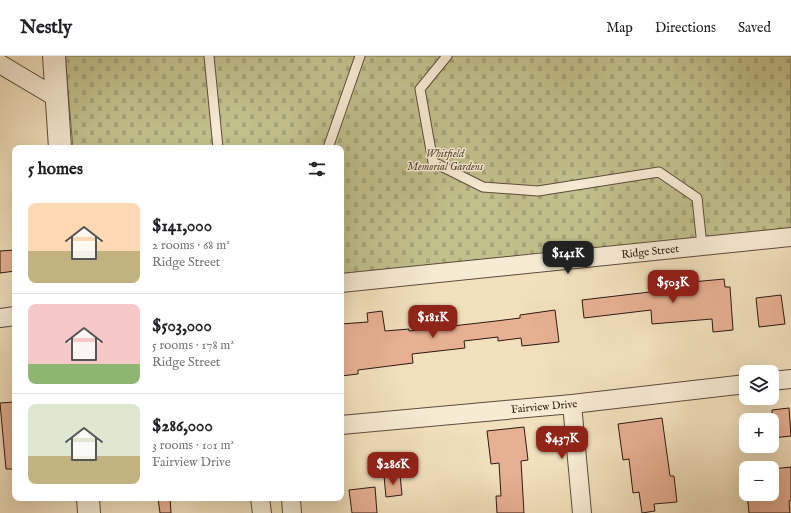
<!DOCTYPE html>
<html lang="en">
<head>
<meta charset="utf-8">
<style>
	body { margin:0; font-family:"IM FELL English",serif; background:#f6f6f6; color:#202124; height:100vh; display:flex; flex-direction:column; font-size:15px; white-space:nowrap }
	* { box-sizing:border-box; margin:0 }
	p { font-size:13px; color:#757577 }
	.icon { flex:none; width:22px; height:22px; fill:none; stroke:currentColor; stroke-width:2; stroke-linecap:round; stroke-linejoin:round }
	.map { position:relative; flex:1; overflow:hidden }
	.drawer { position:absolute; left:12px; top:89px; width:332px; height:356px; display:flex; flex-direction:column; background:#fff; border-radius:8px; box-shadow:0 4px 16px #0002 }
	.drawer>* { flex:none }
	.fabs { position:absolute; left:739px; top:309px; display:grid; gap:8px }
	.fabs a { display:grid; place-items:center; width:40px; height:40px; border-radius:8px; background:#fff; box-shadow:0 4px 16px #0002; font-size:20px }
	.price { position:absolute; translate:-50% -34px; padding:0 9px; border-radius:8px; background:#8f2418; color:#fff; font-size:13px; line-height:26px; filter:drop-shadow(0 1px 2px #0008) }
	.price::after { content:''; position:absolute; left:50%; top:24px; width:12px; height:9px; margin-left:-6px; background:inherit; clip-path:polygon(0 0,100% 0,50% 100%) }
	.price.active { background:#222; color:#fff }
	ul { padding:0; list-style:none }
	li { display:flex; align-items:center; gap:12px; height:100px; padding:0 16px }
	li+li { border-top:1px solid #e0e0e0 }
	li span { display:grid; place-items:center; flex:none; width:112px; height:80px; border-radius:8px; color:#555 }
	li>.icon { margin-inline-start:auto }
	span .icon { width:48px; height:48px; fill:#fffc; stroke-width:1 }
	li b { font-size:17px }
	h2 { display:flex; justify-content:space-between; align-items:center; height:48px; padding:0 16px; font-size:17px }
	header { display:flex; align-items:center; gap:24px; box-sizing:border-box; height:56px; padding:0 20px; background:#fff; border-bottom:1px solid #e0e0e0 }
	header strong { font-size:19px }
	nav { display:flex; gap:22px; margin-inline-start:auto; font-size:14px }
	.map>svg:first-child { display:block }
	.cemetery { fill:url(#cemetery-stones); stroke:#786c4e }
	.building { fill:#e7b093; stroke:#2e1910 }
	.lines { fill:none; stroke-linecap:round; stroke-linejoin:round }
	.service-casing { stroke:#5f4b3b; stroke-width:11 }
	.minor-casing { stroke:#5f4b3b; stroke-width:20 }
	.tertiary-casing { stroke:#5f4b3b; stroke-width:24 }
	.service { stroke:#f7ebd4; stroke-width:9 }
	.minor { stroke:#f7ebd4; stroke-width:18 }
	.tertiary { stroke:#f7ebd4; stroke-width:22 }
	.labels { text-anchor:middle; stroke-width:3; stroke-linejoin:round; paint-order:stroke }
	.park-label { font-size:11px; font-style:italic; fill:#5a4b36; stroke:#f7ebd4 }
	.street-label { font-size:11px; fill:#2e1910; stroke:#f7ebd4 }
</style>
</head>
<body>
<header>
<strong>Nestly</strong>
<nav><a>Map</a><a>Directions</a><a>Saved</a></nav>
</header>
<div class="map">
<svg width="791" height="457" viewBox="0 0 791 457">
	<defs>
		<pattern id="cemetery-stones" width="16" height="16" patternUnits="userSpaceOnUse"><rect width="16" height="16" fill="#c1c08d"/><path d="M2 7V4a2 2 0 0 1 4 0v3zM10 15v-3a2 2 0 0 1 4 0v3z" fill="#a6a479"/></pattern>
	</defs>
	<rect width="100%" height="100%" fill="#f2e0bd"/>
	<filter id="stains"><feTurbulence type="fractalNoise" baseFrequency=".005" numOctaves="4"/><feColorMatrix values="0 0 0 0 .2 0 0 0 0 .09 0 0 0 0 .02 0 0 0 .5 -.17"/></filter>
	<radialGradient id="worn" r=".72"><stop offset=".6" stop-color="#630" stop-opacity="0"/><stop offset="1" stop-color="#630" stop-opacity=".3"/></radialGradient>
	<path class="cemetery" d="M65,0h726v172l-450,46v-126h-268z"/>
	<path class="building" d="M15,194v21l-15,2v-22z
		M692,223v3l32,-3 1,8h5l3,43 -20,2 -1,-13 -60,5 -1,-14 -67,8 -2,-18 93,-11 -1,-8z
		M781,239l4,29 -26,3 -3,-29z
		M555,254l4,32 -37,4 -1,-8 -23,3v-4l-34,4 1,7 -53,6 1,9 -55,7v4l-17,2v-52l27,-2 -1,-9 15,-2 3,20 24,-2v2l87,-10 24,-3v-3z
		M15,346v67h-9l-6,-66z
		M789,352l2,28 -19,2v-28z
		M662,362l8,58h4l3,26 -23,2 1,7 -13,2 -3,-21 -6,1 -4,-34 -6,1 -5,-36z
		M524,371l4,33 -7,1 3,52h-27l-1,-17h5l-2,-33 -8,1 -4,-33z
		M791,411v33l-2,1 1,12h-41l-2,-19h25v-25z
		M400,418l2,21 -16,2 -2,-21z
		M375,431l2,26h-25l-3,-23z
		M158,442h12l1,15h-11z"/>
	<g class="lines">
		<g class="service-casing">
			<path id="service" d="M209,0l9,92
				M447,0l-27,33 13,73 50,25 55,4 121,-19 38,26 5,48
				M328,92l32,-92"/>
		</g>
		<g class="minor-casing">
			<path id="minor" d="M0,8l57,34
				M341,227l450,-46
				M0,262l15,-2
				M772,325l19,-2
				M572,348l10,109
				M341,369l231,-21 174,-20
				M260,442l2,15
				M291,442l1,15"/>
		</g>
		<g class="tertiary-casing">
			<path id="tertiary" d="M54,0l6,92
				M88,442l1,15"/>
		</g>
		<use href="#service" class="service"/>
		<use href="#minor" class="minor"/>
		<use href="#tertiary" class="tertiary"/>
	</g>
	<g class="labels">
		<g class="park-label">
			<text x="445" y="101">Whitfield<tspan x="445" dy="13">Memorial Gardens</tspan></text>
		</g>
		<g class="street-label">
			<text transform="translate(650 195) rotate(-6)" y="4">Ridge Street</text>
			<text transform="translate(544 350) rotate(-5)" y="4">Fairview Drive</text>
		</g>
	</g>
	<rect width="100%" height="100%" filter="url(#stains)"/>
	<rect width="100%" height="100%" fill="url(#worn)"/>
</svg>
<div class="fabs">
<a><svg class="icon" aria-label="layers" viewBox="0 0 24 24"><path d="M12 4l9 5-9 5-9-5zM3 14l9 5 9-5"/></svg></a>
<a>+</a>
<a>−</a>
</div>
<b class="price active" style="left:568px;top:219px">$141K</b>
<b class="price" style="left:673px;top:248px">$503K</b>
<b class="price" style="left:433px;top:283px">$181K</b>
<b class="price" style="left:562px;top:404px">$437K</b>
<b class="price" style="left:393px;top:430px">$286K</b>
<section class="drawer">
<h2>5 homes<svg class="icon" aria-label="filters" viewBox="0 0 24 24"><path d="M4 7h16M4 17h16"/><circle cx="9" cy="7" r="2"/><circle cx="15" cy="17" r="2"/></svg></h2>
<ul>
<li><span style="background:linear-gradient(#ffd9b3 60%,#c2b280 0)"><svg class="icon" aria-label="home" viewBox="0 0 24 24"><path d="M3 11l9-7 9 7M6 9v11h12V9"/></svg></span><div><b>$141,000</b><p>2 rooms · 68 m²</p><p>Ridge Street</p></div></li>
<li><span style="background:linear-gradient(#f6c9c9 75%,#8fb573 0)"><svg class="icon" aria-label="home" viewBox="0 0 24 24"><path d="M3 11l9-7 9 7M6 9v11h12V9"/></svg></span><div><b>$503,000</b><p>5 rooms · 178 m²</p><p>Ridge Street</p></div></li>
<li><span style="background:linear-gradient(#dfe7d0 65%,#c2b280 0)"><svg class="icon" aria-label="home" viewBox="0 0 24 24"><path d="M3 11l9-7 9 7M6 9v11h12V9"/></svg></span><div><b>$286,000</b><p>3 rooms · 101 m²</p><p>Fairview Drive</p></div></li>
</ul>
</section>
</div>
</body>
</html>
